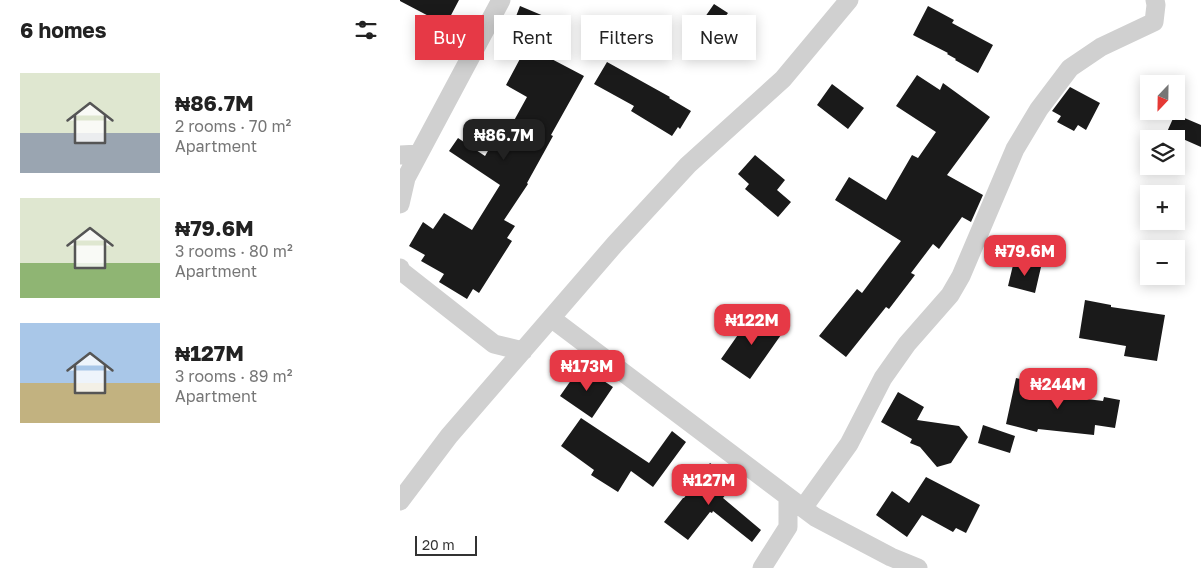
<!DOCTYPE html>
<html lang="en">
<head>
<meta charset="utf-8">
<style>
	body { margin:0; font-family:"Golos Text",sans-serif; background:#f6f6f6; color:#222; height:100vh; display:flex; flex-direction:column; font-size:19px; white-space:nowrap }
	* { box-sizing:border-box; margin:0 }
	p { font-size:16px; color:#767676 }
	.icon { flex:none; width:28px; height:28px; fill:none; stroke:currentColor; stroke-width:2; stroke-linecap:round; stroke-linejoin:round }
	.map { position:relative; flex:1; overflow:hidden }
	.panel { display:flex; flex-direction:column; background:#fff; width:400px }
	.panel>* { flex:none }
	.hud { position:absolute; left:15px; top:15px; width:475px; height:45px; display:flex; gap:10px }
	.needle { width:32px; rotate:202deg }
	.buttons { position:absolute; left:740px; top:75px; display:grid; gap:10px }
	.buttons a { display:grid; place-items:center; width:45px; height:45px; border-radius:0px; background:#fff; box-shadow:0 2px 12px #0003; font-size:25px }
	.scale { position:absolute; left:15px; bottom:12px; width:62px; box-sizing:border-box; padding-left:5px; border:2px solid #333; border-top:0; font-size:14px; line-height:18px; white-space:nowrap; color:#333; -webkit-text-stroke:4px #fff; paint-order:stroke }
	.price { position:absolute; translate:-50% -42px; padding:0 11px; border-radius:10px; background:#e63946; color:#fff; font-size:16px; line-height:32px; filter:drop-shadow(0 1px 2px #0008) }
	.price::after { content:''; position:absolute; left:50%; top:30px; width:15px; height:11px; margin-left:-8px; background:inherit; clip-path:polygon(0 0,100% 0,50% 100%) }
	.price.current { background:#222; color:#fff }
	ul { padding:0; list-style:none }
	li { display:flex; align-items:center; gap:15px; height:125px; padding:0 20px }
	li span { display:grid; place-items:center; flex:none; width:140px; height:100px; border-radius:0px; color:#555 }
	li>.icon { margin-inline-start:auto }
	span .icon { width:60px; height:60px; fill:#fffc; stroke-width:1 }
	li b { font-size:21px }
	h2 { display:flex; justify-content:space-between; align-items:center; height:60px; padding:0 20px; font-size:21px }
	.chip { padding:0 18px; border-radius:0px; background:#fff; box-shadow:0 2px 12px #0003; font-size:18px; line-height:45px }
	.chip.current { background:#e63946; color:#fff }
	main { display:flex; flex:1; min-height:0 }
	.map>svg:first-child { display:block }
	.building { fill:#1a1a1a }
	.lines { fill:none; stroke-linecap:round; stroke-linejoin:round }
	.minor { stroke:#d0d0d0; stroke-width:19 }
</style>
</head>
<body>
<main>
<section class="panel">
<h2>6 homes<svg class="icon" aria-label="filters" viewBox="0 0 24 24"><path d="M4 7h16M4 17h16"/><circle cx="9" cy="7" r="2"/><circle cx="15" cy="17" r="2"/></svg></h2>
<ul>
<li><span style="background:linear-gradient(#dfe7d0 60%,#9aa5b1 0)"><svg class="icon" aria-label="home" viewBox="0 0 24 24"><path d="M3 11l9-7 9 7M6 9v11h12V9"/></svg></span><div><b>₦86.7M</b><p>2 rooms · 70 m²</p><p>Apartment</p></div></li>
<li><span style="background:linear-gradient(#dfe7d0 65%,#8fb573 0)"><svg class="icon" aria-label="home" viewBox="0 0 24 24"><path d="M3 11l9-7 9 7M6 9v11h12V9"/></svg></span><div><b>₦79.6M</b><p>3 rooms · 80 m²</p><p>Apartment</p></div></li>
<li><span style="background:linear-gradient(#a9c7e8 60%,#c2b280 0)"><svg class="icon" aria-label="home" viewBox="0 0 24 24"><path d="M3 11l9-7 9 7M6 9v11h12V9"/></svg></span><div><b>₦127M</b><p>3 rooms · 89 m²</p><p>Apartment</p></div></li>
</ul>
</section>
<div class="map">
<svg width="801" height="568" viewBox="0 0 801 568">
	<rect width="100%" height="100%" fill="#fff"/>
	<path class="building" d="M0,0h59l-10,19 -6,-3 -3,6 -40,-21z
		M314,4l14,9 -3,4 14,10 -5,7 5,4 -10,15 -4,-3 -7,10 -29,-20z
		M120,6l38,16 -14,33 40,21 -33,59 2,1 -26,47 1,1 -24,36 11,6 -8,12 5,3 -33,52 -6,-4 -6,10 -28,-17 5,-8 -23,-13 4,-6 -16,-9 14,-24 10,7 11,-16 28,17 28,-45 -51,-34 9,-13 27,18 20,-34 6,4 16,-29 -21,-12 16,-30 -17,-10z
		M528,6l26,14 -2,3 41,22 -15,28 -23,-13 1,-1 -9,-5 1,-1 -35,-18z
		M207,62l63,35 -1,1 22,13 -11,18 -2,-2 -6,9 -41,-25 3,-5 -40,-22z
		M517,75l23,15 3,-7 47,34 -43,58 36,20 -12,27 -9,-5 -23,32 -6,-5 -22,29 4,2 -26,34 -3,-2 -40,50 -27,-21 38,-47 5,4 39,-52 -66,-41 14,-23 37,23 26,-45 6,3 18,-26 -40,-26z
		M432,84l32,24 -16,21 -31,-24z
		M670,87l30,16 -14,27 -8,-5 -4,6 -17,-9 4,-6 -9,-5z
		M775,114l26,11v22l-34,-15z
		M355,155l30,25 -8,10 14,12 -13,15 -33,-28 4,-5 -11,-10z
		M614,261l27,6 -6,26 -27,-7z
		M685,300l26,5v2l54,8 -8,46 -33,-5 2,-10 -47,-8z
		M354,312l29,20 -33,47 -29,-20z
		M181,366l32,21 -21,31 -32,-22z
		M616,378l26,6 -1,4 23,2 -1,6 40,5 1,-4 16,3 -5,28 -20,-3 -1,10 -56,-6 -1,3 -31,-8z
		M498,392l26,15 -7,13 42,6 9,11 -17,26 -14,4 -17,-20 -10,-4 2,-4 -31,-17z
		M181,418l68,45 23,-32 14,11 -33,45 -22,-16 -13,21 -27,-17 3,-5 -33,-24z
		M583,425l32,11 -5,17 -32,-10z
		M310,463l25,19 -12,16 38,32 -9,12 -39,-31 -1,2 -2,-1 -22,28 -24,-18 19,-24h1z
		M526,477l54,28 -14,28 -10,-5 -3,4 -31,-17 -15,22 -31,-22 16,-24 17,12z"/>
	<g class="lines">
		<path class="minor" d="M0,155l19,-1
			M0,204l6,-26 95,-178
			M0,268l1,3 93,73 29,7
			M151,318l264,199 76,40 27,11
			M0,501l49,-65 166,-192 73,-79 95,-86 66,-79
			M403,508l46,-64 34,-66 24,-34 43,-49 11,-19 54,-127 24,-40 31,-41 31,-21 53,-25 2,-17 -1,-5
			M362,568l26,-41v-30"/>
	</g>
</svg>
<div class="buttons">
<a><svg class="needle" viewBox="-14 -14 28 28"><path d="M0-13l5 13h-10z" fill="#e53935"/><path d="M0 13l5-13h-10z" fill="#767676"/></svg></a>
<a><svg class="icon" aria-label="layers" viewBox="0 0 24 24"><path d="M12 4l9 5-9 5-9-5zM3 14l9 5 9-5"/></svg></a>
<a>+</a>
<a>−</a>
</div>
<div class="scale">20 m</div>
<b class="price current" style="left:104px;top:161px">₦86.7M</b>
<b class="price" style="left:625px;top:277px">₦79.6M</b>
<b class="price" style="left:352px;top:346px">₦122M</b>
<b class="price" style="left:187px;top:392px">₦173M</b>
<b class="price" style="left:658px;top:410px">₦244M</b>
<b class="price" style="left:309px;top:506px">₦127M</b>
<div class="hud">
<a class="chip current">Buy</a>
<a class="chip">Rent</a>
<a class="chip">Filters</a>
<a class="chip">New</a>
</div>
</div>
</main>
</body>
</html>
